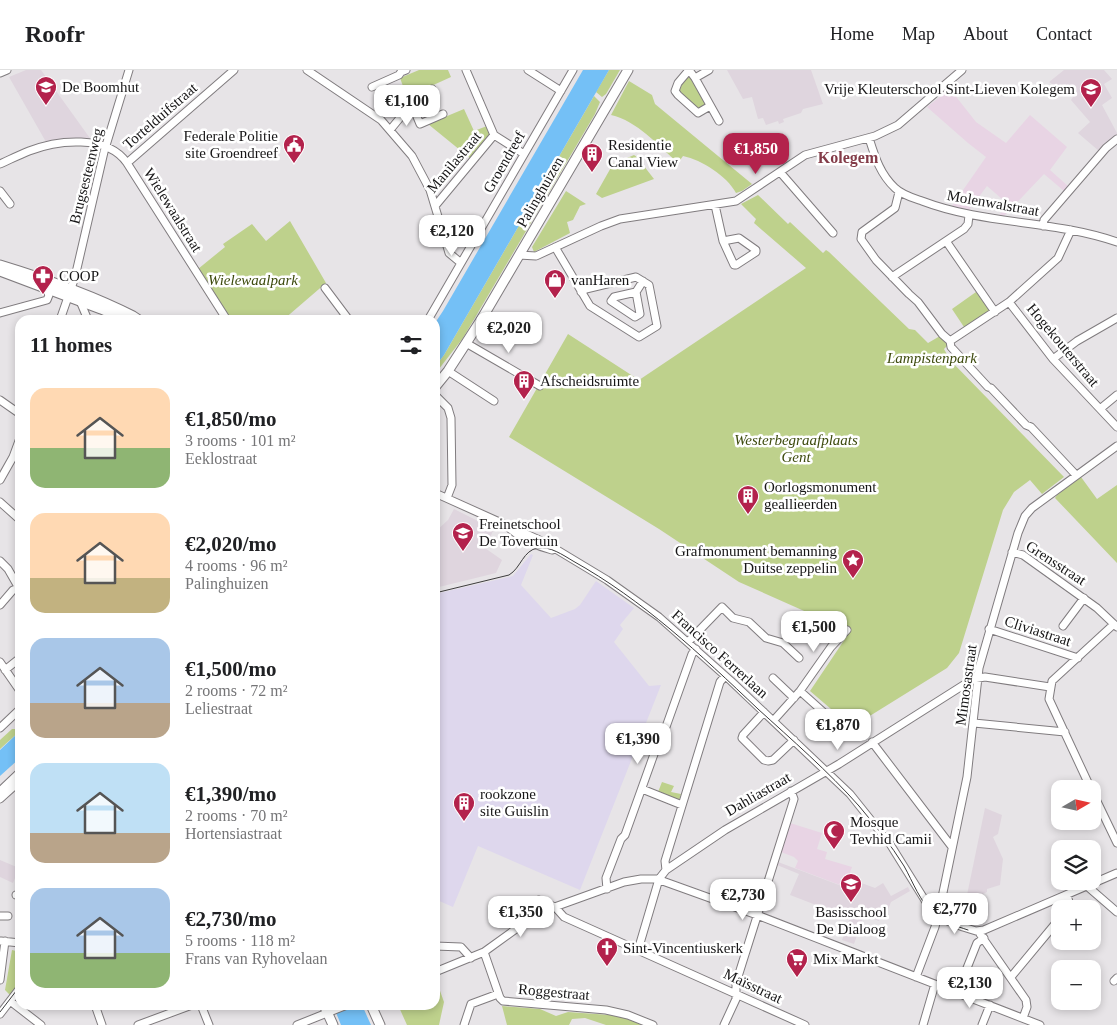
<!DOCTYPE html>
<html lang="en">
<head>
<meta charset="utf-8">
<style>
	body { margin:0; font-family:Georgia,serif; background:#f2f2f2; color:#202124; height:100vh; display:flex; flex-direction:column; font-size:19px; white-space:nowrap }
	* { box-sizing:border-box; margin:0 }
	p { font-size:16px; color:#757577 }
	.icon { flex:none; width:28px; height:28px; fill:none; stroke:currentColor; stroke-width:2; stroke-linecap:round; stroke-linejoin:round }
	.map { position:relative; flex:1; overflow:hidden }
	.details { position:absolute; left:15px; top:245px; width:425px; height:695px; display:flex; flex-direction:column; background:#fff; border-radius:15px; box-shadow:0 2px 8px #0003 }
	.details>* { flex:none }
	.needle { width:32px; rotate:81deg }
	.tools { position:absolute; left:1051px; top:710px; display:grid; gap:10px }
	.tools a { display:grid; place-items:center; width:50px; height:50px; border-radius:10px; background:#fff; box-shadow:0 2px 8px #0003; font-size:25px }
	.price { position:absolute; translate:-50% -42px; padding:0 11px; border-radius:10px; background:#fff; color:#222; font-size:16px; line-height:32px; filter:drop-shadow(0 1px 2px #0008) }
	.price::after { content:''; position:absolute; left:50%; top:30px; width:15px; height:11px; margin-left:-8px; background:inherit; clip-path:polygon(0 0,100% 0,50% 100%) }
	.price.active { background:#b3224c; color:#fff }
	ul { padding:0; list-style:none }
	li { display:flex; align-items:center; gap:15px; height:125px; padding:0 15px }
	li span { display:grid; place-items:center; flex:none; width:140px; height:100px; border-radius:15px; color:#555 }
	li>.icon { margin-inline-start:auto }
	span .icon { width:60px; height:60px; fill:#fffc; stroke-width:1 }
	li b { font-size:21px }
	h2 { display:flex; justify-content:space-between; align-items:center; height:60px; padding:0 15px; font-size:21px }
	header { display:flex; align-items:center; gap:30px; box-sizing:border-box; height:70px; padding:0 25px; background:#fff; border-bottom:1px solid #e0e0e0 }
	header strong { font-size:24px }
	nav { display:flex; gap:28px; margin-inline-start:auto; font-size:18px }
	.map>svg:first-child { display:block }
	.built { fill:#dfd5de }
	.industrial { fill:#e8d4e4 }
	.medical { fill:#ded7ed }
	.green { fill:#bed18c }
	.water { fill:#74c0f6 }
	.lines { fill:none; stroke-linecap:round; stroke-linejoin:round }
	.minor-casing { stroke:#807c7f; stroke-width:9 }
	.major-casing { stroke:#807c7f; stroke-width:11 }
	.minor { stroke:#fff; stroke-width:7 }
	.major { stroke:#fff; stroke-width:9 }
	.tram { stroke:#3d3c3d; stroke-width:1 }
	.labels { text-anchor:middle; stroke-width:5; stroke-linejoin:round; paint-order:stroke }
	.poi-label { font-size:15px; fill:#171617; stroke:#fff; text-anchor:start }
	.street-label { font-size:15px; fill:#171617; stroke:#fff }
	.park-label { font-size:15px; font-style:italic; fill:#3d4a0d; stroke:#fff }
	.neighbourhood-label { font-size:16px; font-weight:bold; fill:#833b48; stroke:#fff }
</style>
</head>
<body>
<header>
<strong>Roofr</strong>
<nav><a>Home</a><a>Map</a><a>About</a><a>Contact</a></nav>
</header>
<div class="map">
<svg width="1117" height="955" viewBox="0 0 1117 955">
	<rect width="100%" height="100%" fill="#e7e4e7"/>
	<path class="built" d="M26,0h15l51,71 -22,-2 -24,3 -37,-65z
		M727,0h84l12,34 -20,5 -2,4 -18,6 1,3 -5,2 -1,-3 -12,4 -3,-7 -5,1 -6,-22 -9,2z
		M1064,0h40l8,9 -8,5 8,14 -10,7 15,28v3l-12,7 -6,8 -21,-18 12,-11 -19,-22 2,-3 -5,-5 -1,2 -18,-12z
		M454,439l40,20 -9,19 17,12 -6,13 -61,15v-56l13,-12z
		M985,738l17,7 -4,19 -5,3 10,22 -3,26 -13,4v3l-4,2 -2,4 -6,-1 -10,24 -3,-1 10,-24 -5,-1z
		M0,790l19,8 -6,15 -13,-6z
		M778,792l69,26 -1,-4 2,-6 27,10 8,-5 8,13 17,-9 2,4 -19,11 -7,17 -4,-2 -1,4 -15,-6 -10,29 -12,-4 8,-22 -60,-23 9,-21 -22,-9z"/>
	<path class="industrial" d="M950,19l26,33 30,21 24,-28 37,32 -17,23 18,16 -4,5 -20,-17 -40,42h-6l11,-11 -22,-19 -18,24 -17,-4 34,-49 -18,-14 -41,-36z
		M790,753l32,10 -5,16 10,3 -2,7 27,8 -6,17 3,1 -1,3 -53,-20 3,-7 -4,-4 -13,-5z"/>
	<path class="medical" d="M531,484l2,1 -12,30 30,33 24,-9 5,-4 16,-24 38,27 -14,17 3,4 -9,13 35,44 12,-1 -81,205 -102,-44 -25,61 -16,-7v15l-2,-1v-320l78,-18z"/>
	<path class="green" d="M419,0h29l3,7 -44,20 -7,-19z
		M609,0h11l-14,24 -4,3 -6,-5z
		M689,5l17,30 -6,4 -5,-2 -17,-16 5,-12z
		M629,11l23,14 3,9 97,80 -10,7 -6,2c-9,-17 -34,-33 -53,-37l-5,7c-20,-18 -41,-42 -67,-48z
		M594,26l6,6 -5,12 -132,224 -28,36v-7l9,-12z
		M464,39l10,22 13,-5 4,9 -20,24 -43,-35z
		M634,85l3,2 17,22 -52,19 -6,-4 17,-30z
		M566,121l20,13 -6,2 -7,14 -6,2 3,11 -36,19 -2,-5z
		M758,125l30,29 2,-2 33,31 3,-3 3,2 80,77 6,1 13,13 12,-7 8,9 -4,4 6,11 114,117 -22,17 -12,-14 -16,12 -11,18 -44,143 -12,15 -95,59 -42,-36 39,-58 -2,-3 -108,-48 -80,-53 -150,-92 59,-103 71,46 167,-112 -52,-45 2,-4 -15,-15z
		M290,151l36,62 -43,37h-51l-34,-51 27,-22 -2,-3 29,-20 14,17z
		M976,222l14,19 -26,16 -12,-18z
		M1081,407l16,22 20,-14v78l-62,-65 2,-3z
		M20,655v6l-20,18v-9l12,-11h3z
		M662,712l12,4 -3,6 10,2 -2,6 -21,-8z
		M12,880l8,2v29l-10,14 -5,-5z
		M439,918l5,14 -5,23h-32l-9,-20h37v-15z
		M502,936l38,3 16,7 12,-4 42,3 15,3 18,7h-37l-21,-7 -13,1 -3,6h-62z"/>
	<path class="water" d="M583,0h26l-165,285 -9,12v-44l8,-12z
		M20,661v27l-20,18v-26z
		M333,935h29l9,20h-30z"/>
	<g class="lines">
		<g class="minor-casing">
			<path id="minor" d="M307,0l74,50 31,36 18,34 19,63 12,10
				M466,0l28,65 30,19
				M528,0l33,21
				M689,0l-11,13 -3,8 3,4 20,18 12,-7
				M689,0l6,8 24,43
				M0,3l7,-3
				M695,8l14,-8
				M372,17l27,-12 2,-3 5,-2
				M432,19l-22,11 10,24 23,-10
				M390,60l14,-17 10,-3
				M869,68c6,19 11,36 26,50 7,7 18,10 27,13 63,24 132,19 195,41
				M127,93l107,-93
				M0,94c9,-4 19,-9 29,-13 28,-11 78,-17 98,12l100,157
				M780,102l53,61
				M0,121l10,13
				M899,122l-4,16 -33,24 -1,7 15,21 33,34 9,8 24,32 8,7 1,6 37,40 3,1 35,37 5,2 45,48
				M715,135l8,36 16,-3 17,12v2l-20,13h-2l-11,-24
				M435,136l59,-71
				M1043,156l1,-6 62,-72 11,-9
				M946,171l49,71
				M555,177l35,59 49,31 18,-11 -8,-41 -13,-8 -50,12 -5,3
				M519,185l17,1 65,-30 19,-7 116,-18 69,-46 70,-19 23,-11 64,-55
				M892,207l72,-48 4,-5 1,-9
				M325,218l24,32
				M636,222l4,22 -5,3 -24,-16 3,-4 22,-5 7,-11
				M80,231l8,19
				M1009,232l44,57 64,68
				M0,243l47,-13 2,-5 -3,-7
				M60,250l15,-43 29,-125 25,-82
				M428,250l145,-250
				M950,271l59,-39 49,-44 13,-28
				M466,273l74,43
				M1053,289l24,-18 40,-23
				M448,301l46,30
				M435,325l13,13 3,10 1,67 -5,13
				M0,330l20,14
				M1100,339l17,-14
				M0,410l13,-23 7,-19
				M435,423l109,49 63,38 52,37 72,64 119,113 40,50 41,66 12,9 20,8 13,4 8,-1 133,-57
				M0,432l20,18
				M509,458c12,11 28,18 43,22
				M1012,482l11,3 74,53 20,19
				M0,491l8,8 12,21
				M0,535l13,-15 6,-2
				M1063,556l21,-28
				M989,559l89,29
				M688,572l34,-35 11,11 16,4 17,16 17,5 16,15
				M0,592l20,29
				M5,600l15,-12
				M773,608l21,20
				M800,621l40,36
				M764,642l-21,23 -1,3 22,22 4,1 5,-1 21,-20
				M773,651l27,-30 31,-44 16,-17
				M974,653l91,9
				M0,658l20,-19
				M872,672l80,105
				M642,719l40,16
				M1091,719l-42,-90 3,-18 62,-57
				M0,721l20,-19
				M1092,721l25,52
				M0,729l20,-18
				M666,800l-1,-9 55,-179 5,-6
				M1087,816l30,26
				M607,819l-1,-11 15,-39 4,-4 33,-92 4,-5 30,-84 4,-5
				M16,825h4
				M1067,825l2,7 -2,7
				M539,830l16,7 9,10 241,108
				M0,846h8
				M980,861v3l46,66 1,7 -4,11
				M1,871l19,2
				M435,876l26,1 10,11
				M638,880l21,-71 7,-9 59,-40 114,-66 134,-85 12,-2 65,10
				M484,882l16,46 3,3 103,9 22,5 25,10
				M435,902l49,-20 54,-39 86,-31 17,-3h16l100,36 283,110
				M916,907l19,-50 5,-20 27,-130 12,-109 39,-135 7,-17 7,-8 85,-62
				M1011,907l49,-59
				M0,910l5,-39
				M1114,911l3,-3
				M957,923l20,-50 7,-5
				M10,931l31,24
				M95,935l7,20
				M201,935l8,20
				M0,944l20,-26
				M138,955l54,-20
				M297,955l50,-20
				M464,955l7,-21 27,-10
				M724,955l12,-26v-16l58,-184 -3,-8
				M923,955l12,-41
				M982,955l8,-20"/>
		</g>
		<g class="major-casing">
			<path id="major" d="M0,195c46,14 90,29 133,51l6,4
				M0,201l101,38 25,11
				M435,317l13,-16 33,-51 147,-250
				M324,935l9,20
				M371,935l9,20"/>
		</g>
		<use href="#minor" class="minor"/>
		<use href="#major" class="major"/>
		<path class="tram" d="M435,523l74,-18c12,-7 14,-25 29,-27 12,-2 25,7 35,13 70,39 127,93 185,148 34,31 70,62 101,97 16,19 32,39 45,60 9,16 16,36 30,48 9,8 22,12 34,16
			M0,942l20,-26"/>
	</g>
	<defs>
		<g id="school-pin" transform="scale(1.125)"><path d="M0 17L-7.5 6A9.5 9.5 0 1 1 7.5 6Z" fill="#b3224c" stroke="#fff"/><path d="M0-5L7-2L0 1L-7-2ZM-4 1L0 2.5L4 1V4Q0 6-4 4Z" fill="#fff"/></g>
		<g id="civic-pin" transform="scale(1.125)"><path d="M0 17L-7.5 6A9.5 9.5 0 1 1 7.5 6Z" fill="#b3224c" stroke="#fff"/><path d="M-.6-6.5H3V-4.5H.6V-3L4-1V1h2V6H-6V1h2V-1L-.6-3ZM-1.2 2.5V6h2.4V2.5Z" fill="#fff"/></g>
		<g id="building-pin" transform="scale(1.125)"><path d="M0 17L-7.5 6A9.5 9.5 0 1 1 7.5 6Z" fill="#b3224c" stroke="#fff"/><path d="M-4-6H4V6H1V3H-1V6H-4ZM-2.5-4.3h1.7v1.8h-1.7ZM.8-4.3h1.7v1.8H.8ZM-2.5-1h1.7V.8h-1.7ZM.8-1h1.7V.8H.8Z" fill="#fff"/></g>
		<g id="pharmacy-pin" transform="scale(1.125)"><path d="M0 17L-7.5 6A9.5 9.5 0 1 1 7.5 6Z" fill="#b3224c" stroke="#fff"/><path d="M-2-6h4v4h4v4h-4v4h-4v-4h-4v-4h4Z" fill="#fff"/></g>
		<g id="shop-pin" transform="scale(1.125)"><path d="M0 17L-7.5 6A9.5 9.5 0 1 1 7.5 6Z" fill="#b3224c" stroke="#fff"/><path d="M-5-2.5h2.3a2.7 3.5 0 0 1 5.4 0H5L5.5 6h-11ZM-1.5-2.5h3a1.5 2.3 0 0 0-3 0Z" fill="#fff"/></g>
		<g id="sight-pin" transform="scale(1.125)"><path d="M0 17L-7.5 6A9.5 9.5 0 1 1 7.5 6Z" fill="#b3224c" stroke="#fff"/><path d="M0-6L1.8-2.2L6-1.7L2.9 1.2L3.7 5.4L0 3.3L-3.7 5.4L-2.9 1.2L-6-1.7L-1.8-2.2Z" fill="#fff"/></g>
		<g id="mosque-pin" transform="scale(1.125)"><path d="M0 17L-7.5 6A9.5 9.5 0 1 1 7.5 6Z" fill="#b3224c" stroke="#fff"/><path d="M3.5-4.9A6 6 0 1 0 3.5 4.9A5 5 0 1 1 3.5-4.9Z" fill="#fff"/></g>
		<g id="church-pin" transform="scale(1.125)"><path d="M0 17L-7.5 6A9.5 9.5 0 1 1 7.5 6Z" fill="#b3224c" stroke="#fff"/><path d="M-1.2-6h2.4v3.5h3.3v2.4h-3.3V6h-2.4V-.1h-3.3v-2.4h3.3Z" fill="#fff"/></g>
		<g id="supermarket-pin" transform="scale(1.125)"><path d="M0 17L-7.5 6A9.5 9.5 0 1 1 7.5 6Z" fill="#b3224c" stroke="#fff"/><path d="M-6-5.5h2.5l.6 2H6L4.5 2H-2.5L-4.4-4H-6ZM-1.5 3.2a1.3 1.3 0 1 0 .1 0ZM3 3.2a1.3 1.3 0 1 0 .1 0Z" fill="#fff"/></g>
	</defs>
	<g fill-rule="evenodd">
		<use href="#school-pin" x="46" y="17"/>
		<use href="#school-pin" x="1091" y="19"/>
		<use href="#civic-pin" x="294" y="75"/>
		<use href="#building-pin" x="592" y="84"/>
		<use href="#pharmacy-pin" x="43" y="206"/>
		<use href="#shop-pin" x="555" y="210"/>
		<use href="#building-pin" x="524" y="311"/>
		<use href="#building-pin" x="748" y="426"/>
		<use href="#school-pin" x="463" y="463"/>
		<use href="#sight-pin" x="853" y="490"/>
		<use href="#building-pin" x="464" y="733"/>
		<use href="#mosque-pin" x="834" y="761"/>
		<use href="#school-pin" x="851" y="814"/>
		<use href="#church-pin" x="607" y="878"/>
		<use href="#supermarket-pin" x="797" y="889"/>
	</g>
	<g class="labels">
		<g class="poi-label">
			<text x="62" y="22">De Boomhut</text>
			<text x="1075" y="24" text-anchor="end">Vrije Kleuterschool Sint-Lieven Kolegem</text>
			<text x="278" y="71" text-anchor="end">Federale Politie<tspan x="278" dy="17">site Groendreef</tspan></text>
			<text x="608" y="80">Residentie<tspan x="608" dy="17">Canal View</tspan></text>
			<text x="59" y="211">COOP</text>
			<text x="571" y="215">vanHaren</text>
			<text x="540" y="316">Afscheidsruimte</text>
			<text x="764" y="422">Oorlogsmonument<tspan x="764" dy="17">geallieerden</tspan></text>
			<text x="479" y="459">Freinetschool<tspan x="479" dy="17">De Tovertuin</tspan></text>
			<text x="837" y="486" text-anchor="end">Grafmonument bemanning<tspan x="837" dy="17">Duitse zeppelin</tspan></text>
			<text x="480" y="729">rookzone<tspan x="480" dy="17">site Guislin</tspan></text>
			<text x="850" y="757">Mosque<tspan x="850" dy="17">Tevhid Camii</tspan></text>
			<text x="851" y="847" text-anchor="middle">Basisschool<tspan x="851" dy="17">De Dialoog</tspan></text>
			<text x="623" y="883">Sint-Vincentiuskerk</text>
			<text x="813" y="894">Mix Markt</text>
		</g>
		<g class="street-label">
			<text transform="translate(160 46) rotate(-41)" y="5">Tortelduifstraat</text>
			<text transform="translate(454 92) rotate(-50)" y="5">Manilastraat</text>
			<text transform="translate(504 92) rotate(-60)" y="5">Groendreef</text>
			<text transform="translate(86 106) rotate(-76)" y="5">Brugsesteenweg</text>
			<text transform="translate(540 122) rotate(-60)" y="5">Palinghuizen</text>
			<text transform="translate(993 133) rotate(10)" y="5">Molenwalstraat</text>
			<text transform="translate(173 140) rotate(58)" y="5">Wielewaalstraat</text>
			<text transform="translate(1063 275) rotate(50)" y="5">Hogekouterstraat</text>
			<text transform="translate(1056 493) rotate(33)" y="5">Grensstraat</text>
			<text transform="translate(1038 561) rotate(18)" y="5">Cliviastraat</text>
			<text transform="translate(720 584) rotate(42)" y="5">Francisco Ferrerlaan</text>
			<text transform="translate(966 615) rotate(-82)" y="5">Mimosastraat</text>
			<text transform="translate(758 724) rotate(-30)" y="5">Dahliastraat</text>
			<text transform="translate(753 916) rotate(25)" y="5">Maïsstraat</text>
			<text transform="translate(554 922) rotate(5)" y="5">Roggestraat</text>
		</g>
		<g class="park-label">
			<text x="253" y="215">Wielewaalpark</text>
			<text x="932" y="293">Lampistenpark</text>
			<text x="796" y="375">Westerbegraafplaats<tspan x="796" dy="17">Gent</tspan></text>
		</g>
		<g class="neighbourhood-label">
			<text x="848" y="93">Kolegem</text>
		</g>
	</g>
</svg>
<div class="tools">
<a><svg class="needle" viewBox="-14 -14 28 28"><path d="M0-13l5 13h-10z" fill="#e53935"/><path d="M0 13l5-13h-10z" fill="#757577"/></svg></a>
<a><svg class="icon" aria-label="layers" viewBox="0 0 24 24"><path d="M12 4l9 5-9 5-9-5zM3 14l9 5 9-5"/></svg></a>
<a>+</a>
<a>−</a>
</div>
<b class="price" style="left:407px;top:57px">€1,100</b>
<b class="price active" style="left:756px;top:105px">€1,850</b>
<b class="price" style="left:452px;top:187px">€2,120</b>
<b class="price" style="left:509px;top:284px">€2,020</b>
<b class="price" style="left:814px;top:583px">€1,500</b>
<b class="price" style="left:838px;top:681px">€1,870</b>
<b class="price" style="left:638px;top:695px">€1,390</b>
<b class="price" style="left:743px;top:851px">€2,730</b>
<b class="price" style="left:955px;top:865px">€2,770</b>
<b class="price" style="left:521px;top:868px">€1,350</b>
<b class="price" style="left:970px;top:939px">€2,130</b>
<section class="details">
<h2>11 homes<svg class="icon" aria-label="filters" viewBox="0 0 24 24"><path d="M4 7h16M4 17h16"/><circle cx="9" cy="7" r="2"/><circle cx="15" cy="17" r="2"/></svg></h2>
<ul>
<li><span style="background:linear-gradient(#ffd9b3 60%,#8fb573 0)"><svg class="icon" aria-label="home" viewBox="0 0 24 24"><path d="M3 11l9-7 9 7M6 9v11h12V9"/></svg></span><div><b>€1,850/mo</b><p>3 rooms · 101 m²</p><p>Eeklostraat</p></div></li>
<li><span style="background:linear-gradient(#ffd9b3 65%,#c2b280 0)"><svg class="icon" aria-label="home" viewBox="0 0 24 24"><path d="M3 11l9-7 9 7M6 9v11h12V9"/></svg></span><div><b>€2,020/mo</b><p>4 rooms · 96 m²</p><p>Palinghuizen</p></div></li>
<li><span style="background:linear-gradient(#a9c7e8 65%,#b9a48a 0)"><svg class="icon" aria-label="home" viewBox="0 0 24 24"><path d="M3 11l9-7 9 7M6 9v11h12V9"/></svg></span><div><b>€1,500/mo</b><p>2 rooms · 72 m²</p><p>Leliestraat</p></div></li>
<li><span style="background:linear-gradient(#bfe0f5 70%,#b9a48a 0)"><svg class="icon" aria-label="home" viewBox="0 0 24 24"><path d="M3 11l9-7 9 7M6 9v11h12V9"/></svg></span><div><b>€1,390/mo</b><p>2 rooms · 70 m²</p><p>Hortensiastraat</p></div></li>
<li><span style="background:linear-gradient(#a9c7e8 65%,#8fb573 0)"><svg class="icon" aria-label="home" viewBox="0 0 24 24"><path d="M3 11l9-7 9 7M6 9v11h12V9"/></svg></span><div><b>€2,730/mo</b><p>5 rooms · 118 m²</p><p>Frans van Ryhovelaan</p></div></li>
</ul>
</section>
</div>
</body>
</html>
